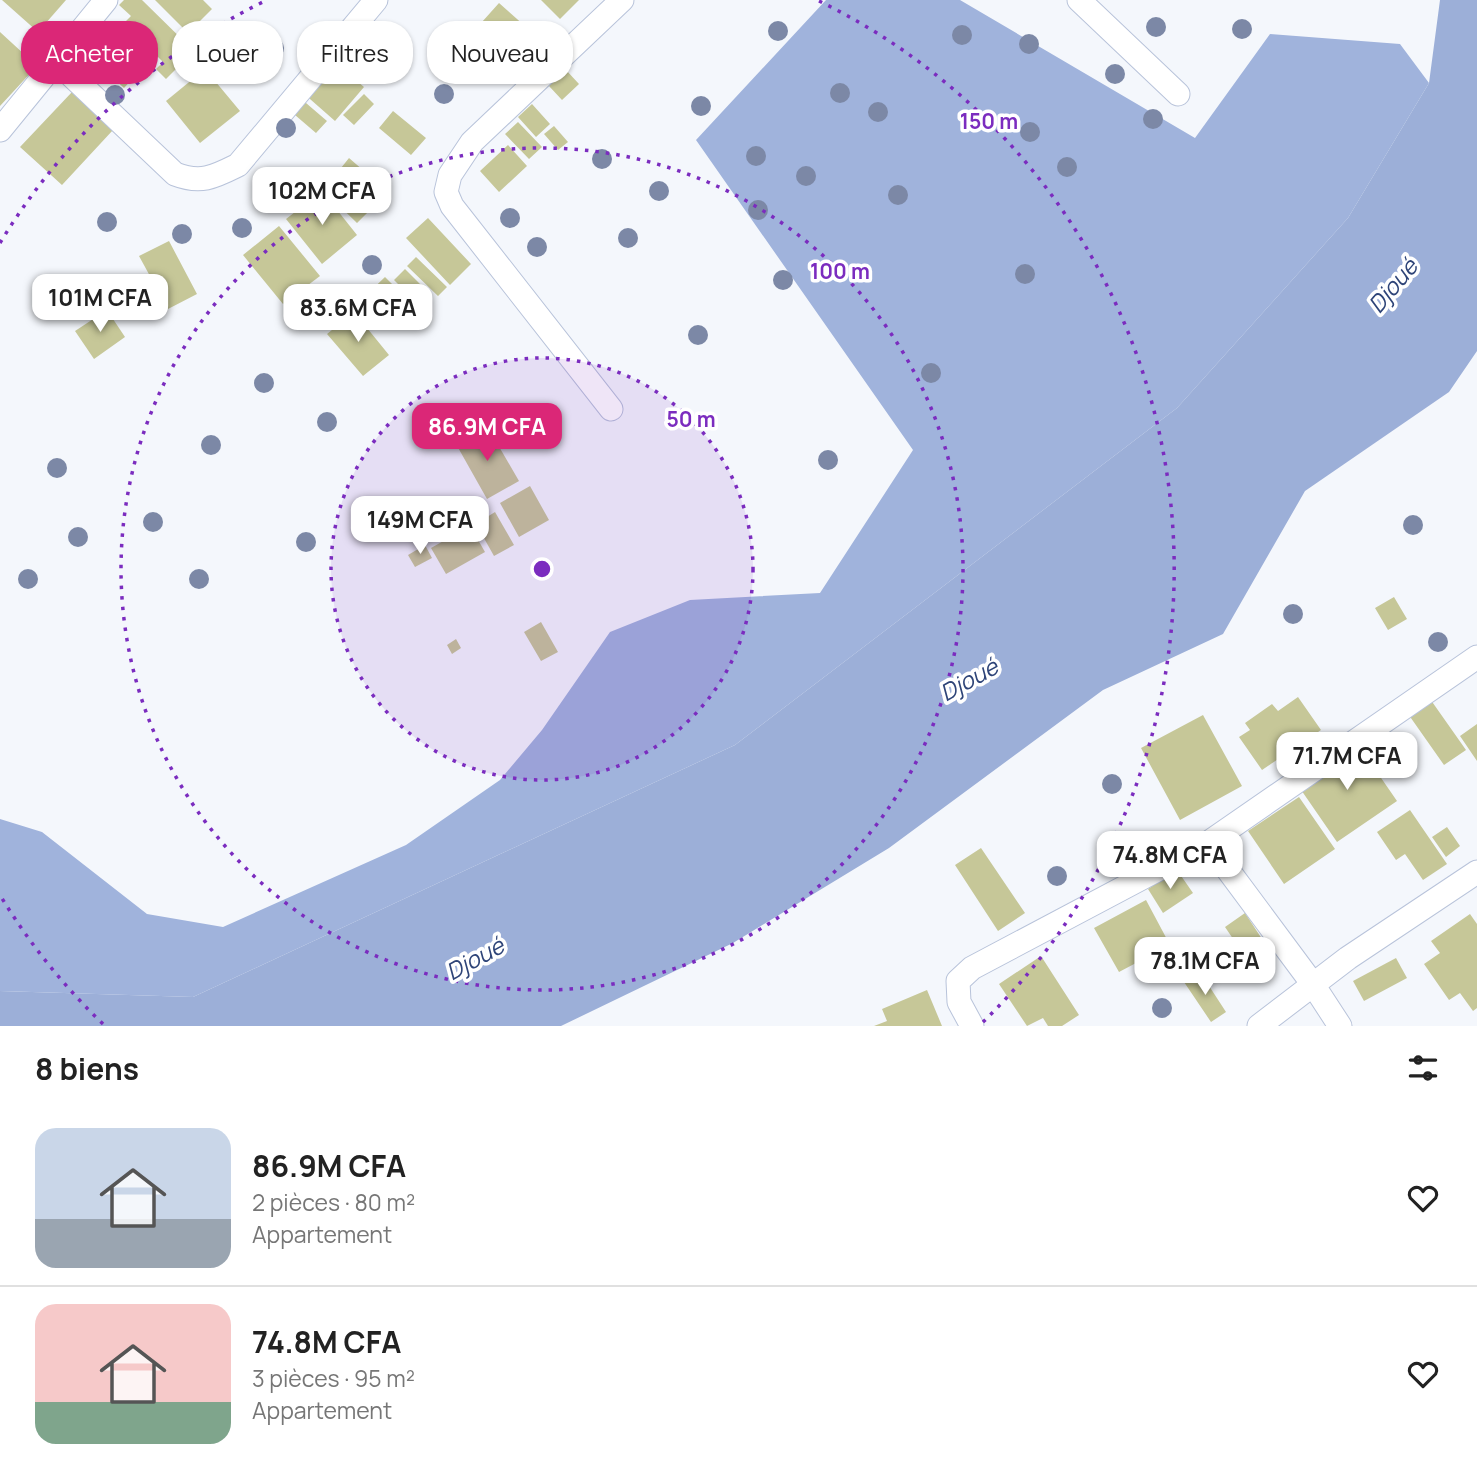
<!DOCTYPE html>
<html lang="fr">
<head>
<meta charset="utf-8">
<style>
	body { margin:0; font-family:Manrope,sans-serif; background:#f6f6f6; color:#222; height:100vh; display:flex; flex-direction:column; font-size:26px; white-space:nowrap }
	* { box-sizing:border-box; margin:0 }
	p { font-size:23px; color:#767676 }
	.icon { flex:none; width:38px; height:38px; fill:none; stroke:currentColor; stroke-width:2; stroke-linecap:round; stroke-linejoin:round }
	.map { position:relative; height:1026px; overflow:hidden }
	.side { display:flex; flex-direction:column; background:#fff; flex:1 }
	.side>* { flex:none }
	.banner { position:absolute; left:21px; top:21px; width:700px; height:63px; display:flex; gap:14px }
	.price { position:absolute; translate:-50% -60px; padding:0 16px; border-radius:14px; background:#fff; color:#222; font-size:23px; line-height:46px; filter:drop-shadow(0 2px 4px #0008) }
	.price::after { content:''; position:absolute; left:50%; top:42px; width:21px; height:16px; margin-left:-10px; background:inherit; clip-path:polygon(0 0,100% 0,50% 100%) }
	.price.on { background:#db2777; color:#fff }
	ul { padding:0; list-style:none }
	li { display:flex; align-items:center; gap:21px; height:175px; padding:0 35px }
	li+li { border-top:2px solid #e0e0e0 }
	li span { display:grid; place-items:center; flex:none; width:196px; height:140px; border-radius:21px; color:#555 }
	li>.icon { margin-inline-start:auto }
	span .icon { width:84px; height:84px; fill:#fffc; stroke-width:1 }
	li b { font-size:30px }
	h2 { display:flex; justify-content:space-between; align-items:center; height:84px; padding:0 35px; font-size:30px }
	.chip { padding:0 24px; border-radius:28px; background:#fff; box-shadow:0 2px 5px #0004; font-size:24px; line-height:63px }
	.chip.on { background:#db2777; color:#fff }
	.map>svg:first-child { display:block }
	.forest { fill:#a0b3dc }
	.water { fill:#9cafd8 }
	.building { fill:#c6c798 }
	.lines { fill:none; stroke-linecap:round; stroke-linejoin:round }
	.street-casing { stroke:#b8c3da; stroke-width:25 }
	.street { stroke:#fff; stroke-width:23 }
	.tree { fill:#7c88a6 }
	.ring { fill:none; stroke:#7b2cbf; stroke-width:3.5; stroke-dasharray:3.5 7 }
	.labels { text-anchor:middle; stroke-width:7; stroke-linejoin:round; paint-order:stroke }
	.water-label { font-size:23px; font-style:italic; fill:#2e4478; stroke:#fff }
	.centre { fill:#7b2cbf; stroke:#fff; stroke-width:3.5 }
	.ring-label { font-size:21px; text-anchor:middle; font-weight:bold; fill:#7b2cbf; stroke:#fff; stroke-width:7; stroke-linejoin:round; paint-order:stroke }
</style>
</head>
<body>
<div class="map">
<svg width="1477" height="1026" viewBox="0 0 1477 1026">
	<rect width="100%" height="100%" fill="#f4f7fc"/>
	<path class="forest" d="M826,0h134l235,138 75,-104 130,10 29,39 -81,135 -171,190 -442,337 -542,252 -193,-6v-172l42,13 105,82 76,13 183,-82 94,-65 42,-50 68,-98 80,-32 130,-7 93,-143 -217,-310z"/>
	<path class="water" d="M1440,0h37v351l-28,41 -144,99 -82,143 -120,56 -214,158 -156,95 -172,83h-561v-35l193,6 542,-252 442,-337 171,-190 81,-135z"/>
	<path class="building" d="M2,0h64l-28,32z
		M124,0h18l52,51 -28,28 -10,-10 7,-7 -39,-39 7,-7 -12,-11z
		M155,0h48l9,9 -24,24z
		M541,0h38l-19,19z
		M499,3l27,24 -42,48 -28,-24z
		M107,22l42,39 -25,27 -42,-39z
		M0,32l37,34 -37,40z
		M331,59l33,28 -29,34 -33,-29z
		M205,69l35,42 -40,32 -34,-42z
		M566,70l13,14 -17,16 -13,-14z
		M72,92l41,38 -51,55 -42,-38z
		M364,94l10,10 -20,21 -11,-10z
		M299,97l28,24 -11,12 -28,-24z
		M532,104l18,20 -14,13 -18,-20z
		M393,111l33,27 -15,17 -32,-27z
		M518,122l24,25 -13,12 -24,-25z
		M554,126l14,16 -10,8 -14,-16z
		M508,145l19,21 -28,26 -19,-21z
		M349,158l22,19 -12,14 -22,-18z
		M335,172l36,37 -14,14 -37,-36z
		M322,191l35,44 -35,29 -36,-45z
		M428,218l43,46 -21,21 -44,-47z
		M279,226l41,50 -37,28 -40,-49z
		M169,241l28,53 -29,15 -29,-53z
		M416,257l31,30 -9,9 -31,-30z
		M405,269l27,27 -11,11 -27,-27z
		M385,277l16,16 -26,26 -17,-16z
		M107,310l18,27 -31,22 -19,-28z
		M354,312l35,43 -26,21 -36,-42z
		M487,426l32,55 -32,18 -31,-55z
		M530,486l19,34 -30,17 -19,-34z
		M495,512l19,33 -20,11 -18,-32z
		M470,526l15,26 -39,22 -15,-26z
		M425,545l7,13 -17,9 -7,-12z
		M1394,597l13,22 -19,11 -13,-22z
		M541,622l17,30 -17,9 -17,-29z
		M456,639l5,9 -9,6 -5,-9z
		M1428,696l38,54 -22,15 -38,-54z
		M1298,697l23,33 -59,40 -23,-33 11,-7 -5,-7 27,-19 6,7z
		M1203,715l39,71 -62,34 -39,-72z
		M1477,724v37l-17,-25z
		M1357,743l40,58 -60,41 -40,-58z
		M1299,797l36,52 -51,35 -36,-53z
		M1410,810l37,54 -24,16 -18,-26 -9,6 -19,-28z
		M1447,827l13,19 -14,11 -14,-20z
		M981,848l44,65 -27,18 -43,-66z
		M1177,870l16,23 -30,20 -15,-24z
		M1146,900l24,45 -51,27 -25,-44z
		M1245,913l19,29 -20,13 -19,-28z
		M1470,914l7,10v84l-4,3 -13,-18 -11,7 -25,-36 16,-11 -9,-12z
		M1041,956l38,59 -17,11h-14l-5,-8 -16,8 -28,-42z
		M1396,958l11,20 -43,23 -11,-20z
		M1200,972l26,40 -15,10 -27,-40z
		M927,990l15,36h-68l13,-5 -5,-12z"/>
	<g class="lines">
		<g class="street-casing">
			<path id="street" d="M1079,0l99,94
				M56,61l119,113c26,10 39,3 63,-9l138,-165
				M0,130l106,-130
				M611,409l-159,-203 -6,-14 4,-17 22,-33 150,-142
				M1208,843l104,140 28,43
				M972,1026l-13,-24 -1,-21 14,-13 236,-125 269,-186
				M1259,1026l89,-68 129,-86"/>
		</g>
		<use href="#street" class="street"/>
	</g>
	<g class="tree">
		<circle cx="1156" cy="27" r="10"/>
		<circle cx="1242" cy="29" r="10"/>
		<circle cx="778" cy="31" r="10"/>
		<circle cx="962" cy="35" r="10"/>
		<circle cx="1029" cy="44" r="10"/>
		<circle cx="274" cy="48" r="10"/>
		<circle cx="1115" cy="74" r="10"/>
		<circle cx="840" cy="93" r="10"/>
		<circle cx="444" cy="94" r="10"/>
		<circle cx="115" cy="95" r="10"/>
		<circle cx="701" cy="106" r="10"/>
		<circle cx="878" cy="112" r="10"/>
		<circle cx="1153" cy="119" r="10"/>
		<circle cx="286" cy="128" r="10"/>
		<circle cx="1030" cy="132" r="10"/>
		<circle cx="756" cy="156" r="10"/>
		<circle cx="602" cy="159" r="10"/>
		<circle cx="1067" cy="167" r="10"/>
		<circle cx="806" cy="176" r="10"/>
		<circle cx="659" cy="191" r="10"/>
		<circle cx="898" cy="195" r="10"/>
		<circle cx="758" cy="210" r="10"/>
		<circle cx="510" cy="218" r="10"/>
		<circle cx="107" cy="222" r="10"/>
		<circle cx="242" cy="228" r="10"/>
		<circle cx="182" cy="234" r="10"/>
		<circle cx="628" cy="238" r="10"/>
		<circle cx="537" cy="247" r="10"/>
		<circle cx="372" cy="265" r="10"/>
		<circle cx="1025" cy="274" r="10"/>
		<circle cx="783" cy="280" r="10"/>
		<circle cx="66" cy="291" r="10"/>
		<circle cx="698" cy="335" r="10"/>
		<circle cx="931" cy="373" r="10"/>
		<circle cx="264" cy="383" r="10"/>
		<circle cx="327" cy="422" r="10"/>
		<circle cx="211" cy="445" r="10"/>
		<circle cx="828" cy="460" r="10"/>
		<circle cx="57" cy="468" r="10"/>
		<circle cx="153" cy="522" r="10"/>
		<circle cx="1413" cy="525" r="10"/>
		<circle cx="78" cy="537" r="10"/>
		<circle cx="306" cy="542" r="10"/>
		<circle cx="28" cy="579" r="10"/>
		<circle cx="199" cy="579" r="10"/>
		<circle cx="1293" cy="614" r="10"/>
		<circle cx="1438" cy="642" r="10"/>
		<circle cx="1112" cy="784" r="10"/>
		<circle cx="1057" cy="876" r="10"/>
		<circle cx="1162" cy="1008" r="10"/>
	</g>
	<circle cx="542" cy="569" r="211" fill="#7b2cbf" fill-opacity=".12"/>
	<g class="ring">
		<circle cx="542" cy="569" r="211"/>
		<circle cx="542" cy="569" r="421"/>
		<path d="M103 1024A632 632 0 0 1 0 895M0 243A632 632 0 0 1 265 1M819 1A632 632 0 0 1 981 1024"/>
	</g>
	<g class="labels">
		<g class="water-label">
			<text transform="translate(1393 286) rotate(-50)" y="8">Djoué</text>
			<text transform="translate(969 680) rotate(-29)" y="8">Djoué</text>
			<text transform="translate(475 959) rotate(-29)" y="8">Djoué</text>
		</g>
	</g>
	<circle cx="542" cy="569" r="10" class="centre"/>
	<g class="ring-label">
		<text x="989" y="129">150 m</text>
		<text x="840" y="279">100 m</text>
		<text x="691" y="427">50 m</text>
	</g>
</svg>
<b class="price" style="left:322px;top:227px">102M CFA</b>
<b class="price" style="left:100px;top:334px">101M CFA</b>
<b class="price" style="left:358px;top:344px">83.6M CFA</b>
<b class="price on" style="left:487px;top:463px">86.9M CFA</b>
<b class="price" style="left:420px;top:556px">149M CFA</b>
<b class="price" style="left:1347px;top:792px">71.7M CFA</b>
<b class="price" style="left:1170px;top:891px">74.8M CFA</b>
<b class="price" style="left:1205px;top:997px">78.1M CFA</b>
<div class="banner">
<a class="chip on">Acheter</a>
<a class="chip">Louer</a>
<a class="chip">Filtres</a>
<a class="chip">Nouveau</a>
</div>
</div>
<section class="side">
<h2>8 biens<svg class="icon" aria-label="filters" viewBox="0 0 24 24"><path d="M4 7h16M4 17h16"/><circle cx="9" cy="7" r="2"/><circle cx="15" cy="17" r="2"/></svg></h2>
<ul>
<li><span style="background:linear-gradient(#c9d6e8 65%,#9aa5b1 0)"><svg class="icon" aria-label="home" viewBox="0 0 24 24"><path d="M3 11l9-7 9 7M6 9v11h12V9"/></svg></span><div><b>86.9M CFA</b><p>2 pièces · 80 m²</p><p>Appartement</p></div><svg class="icon" aria-label="heart" viewBox="0 0 24 24"><path d="M12 20l-8-8c-3-5 5-10 8-4 3-6 11-1 8 4z"/></svg></li>
<li><span style="background:linear-gradient(#f6c9c9 70%,#7fa58c 0)"><svg class="icon" aria-label="home" viewBox="0 0 24 24"><path d="M3 11l9-7 9 7M6 9v11h12V9"/></svg></span><div><b>74.8M CFA</b><p>3 pièces · 95 m²</p><p>Appartement</p></div><svg class="icon" aria-label="heart" viewBox="0 0 24 24"><path d="M12 20l-8-8c-3-5 5-10 8-4 3-6 11-1 8 4z"/></svg></li>
</ul>
</section>
</body>
</html>
